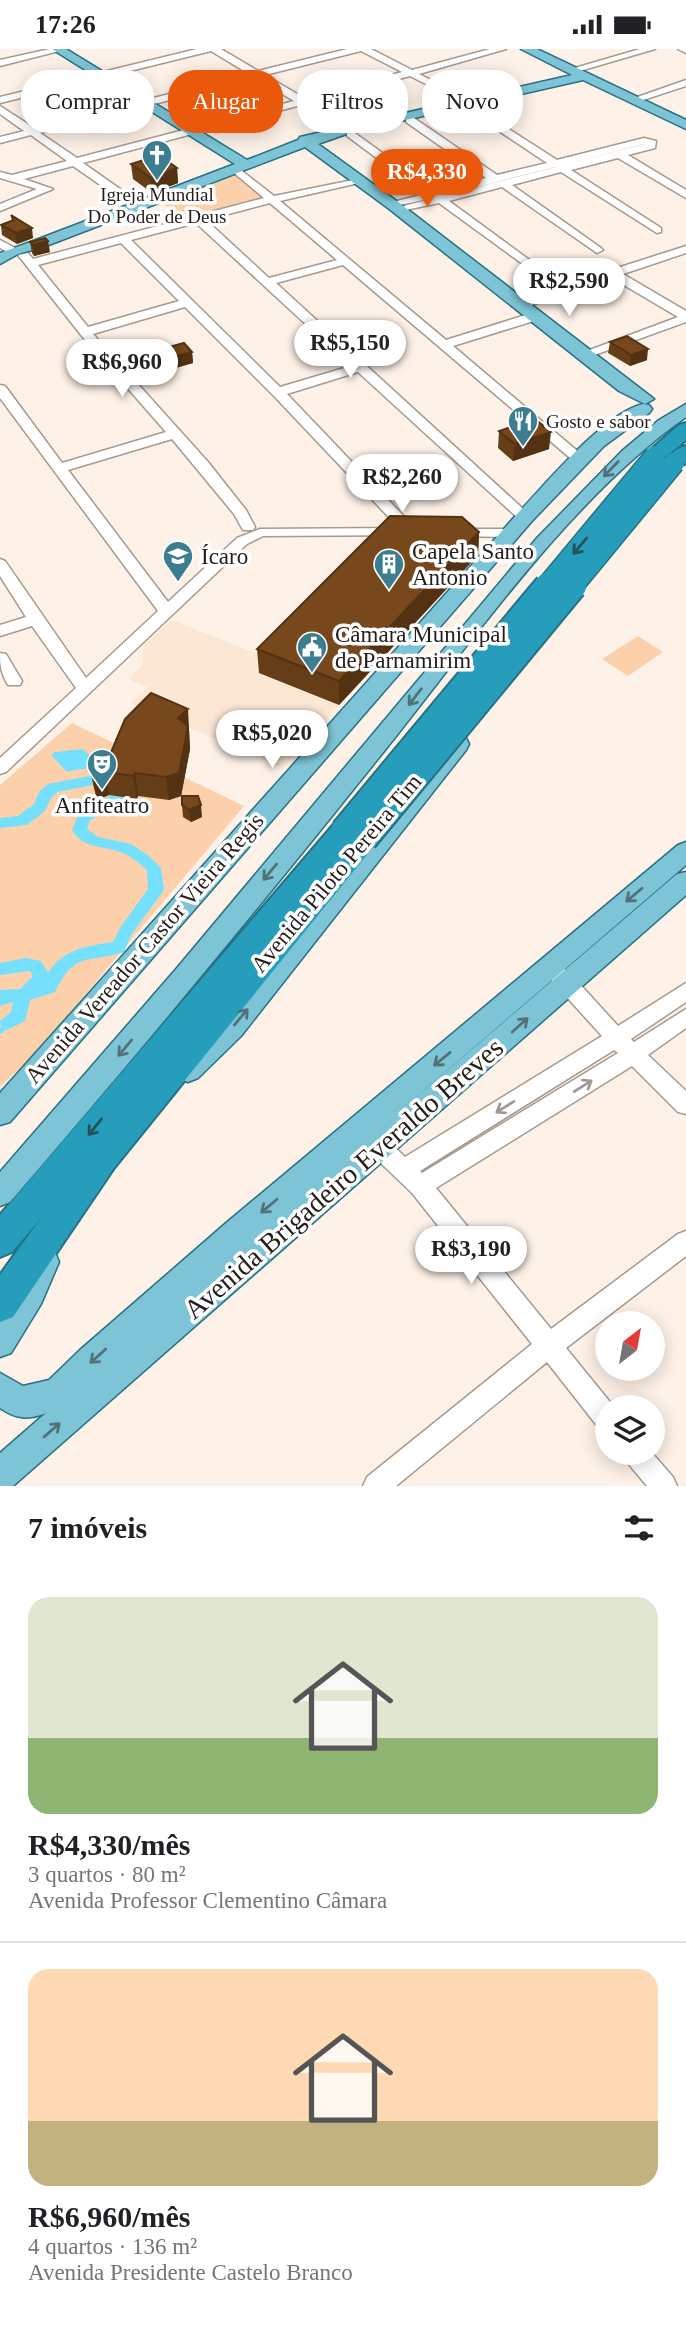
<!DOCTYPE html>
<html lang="pt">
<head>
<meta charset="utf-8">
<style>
	body { margin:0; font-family:"Times New Roman",serif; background:#f6f6f6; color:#202124; height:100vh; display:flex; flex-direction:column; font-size:26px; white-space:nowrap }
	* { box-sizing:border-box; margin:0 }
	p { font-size:23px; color:#757577 }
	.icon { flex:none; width:38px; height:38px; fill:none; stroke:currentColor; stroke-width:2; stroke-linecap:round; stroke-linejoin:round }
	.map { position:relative; height:1437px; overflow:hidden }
	.panel { display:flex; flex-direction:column; background:#fff; flex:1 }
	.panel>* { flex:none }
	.hud { position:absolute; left:21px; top:21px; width:644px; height:63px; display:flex; gap:14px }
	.needle { width:46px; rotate:31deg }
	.buttons { position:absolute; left:595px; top:1262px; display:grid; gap:14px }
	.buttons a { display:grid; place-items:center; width:70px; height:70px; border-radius:50%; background:#fff; box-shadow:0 4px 18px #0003; font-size:35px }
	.price { position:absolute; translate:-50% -60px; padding:0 16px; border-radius:24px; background:#fff; color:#222; font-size:23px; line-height:46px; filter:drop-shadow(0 2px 4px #0008) }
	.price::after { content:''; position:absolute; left:50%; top:42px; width:21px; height:16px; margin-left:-10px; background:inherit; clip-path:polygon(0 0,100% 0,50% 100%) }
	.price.current { background:#ea580c; color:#fff }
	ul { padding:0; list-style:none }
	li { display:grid; align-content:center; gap:14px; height:371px; padding:0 28px }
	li+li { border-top:2px solid #e0e0e0 }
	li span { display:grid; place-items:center; height:217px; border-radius:21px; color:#555 }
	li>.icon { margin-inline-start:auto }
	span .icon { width:126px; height:126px; fill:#fffc; stroke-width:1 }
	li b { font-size:30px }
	h2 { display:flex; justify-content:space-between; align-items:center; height:84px; padding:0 28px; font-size:30px }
	.tag { padding:0 24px; border-radius:28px; background:#fff; box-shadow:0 4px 18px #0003; font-size:24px; line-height:63px }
	.tag.current { background:#ea580c; color:#fff }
	.status { display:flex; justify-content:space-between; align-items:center; height:49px; padding:0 35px; background:#fff; direction:ltr }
	.status svg { height:19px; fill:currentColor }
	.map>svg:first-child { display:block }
	.built { fill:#fce6d4 }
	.green { fill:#fcd0aa }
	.water { fill:#75e0fe }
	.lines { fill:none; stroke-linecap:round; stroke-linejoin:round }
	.stream { stroke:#75e0fe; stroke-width:5 }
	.canal { fill:#75e0fe; fill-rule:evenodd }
	.minor-casing { stroke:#a8998d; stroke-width:3 }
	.major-casing { stroke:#257183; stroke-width:3 }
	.highway-casing { stroke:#257183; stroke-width:4 }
	.minor { fill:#fff; fill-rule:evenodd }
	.major { fill:#7dc5d6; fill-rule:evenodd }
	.highway { fill:#269ebb; fill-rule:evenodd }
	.highway-bridge-far1-casing { stroke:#257183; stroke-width:23; stroke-linecap:butt }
	.highway-bridge-casing { stroke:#257183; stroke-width:30; stroke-linecap:butt }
	.highway-bridge-far1 { stroke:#269ebb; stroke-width:20 }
	.highway-bridge { stroke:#269ebb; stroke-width:26 }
	.wall { fill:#653e17 }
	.shaded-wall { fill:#533213 }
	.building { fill:#76481b; stroke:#533213; stroke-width:2 }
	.oneway { stroke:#507278 }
	.oneway2 { stroke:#25515a }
	.oneway3 { stroke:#9c9a98 }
	.labels { text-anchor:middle; stroke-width:7; stroke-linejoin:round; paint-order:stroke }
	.far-poi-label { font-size:19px; fill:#241e1a; stroke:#fff }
	.poi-label { font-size:23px; fill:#241e1a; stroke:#fff; text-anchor:start }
	.street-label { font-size:23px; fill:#241e1a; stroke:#fff }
	.near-street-label { font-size:28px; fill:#241e1a; stroke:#fff }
</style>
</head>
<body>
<div class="status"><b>17:26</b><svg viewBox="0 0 49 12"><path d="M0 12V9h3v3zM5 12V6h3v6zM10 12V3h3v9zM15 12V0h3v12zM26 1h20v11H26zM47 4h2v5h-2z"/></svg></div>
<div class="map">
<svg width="686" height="1437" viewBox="0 0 686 1437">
	<rect width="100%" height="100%" fill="#fef1e7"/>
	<path class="built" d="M215,39l21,13 -14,4 8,5 -42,11 -29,-18z
		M136,60l17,9 -60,17 -17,-11z
		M171,571l100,39 68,46 -56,63 -152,-65 17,-16 -20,-8 14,-14 2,-19z"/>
	<path class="green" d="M236,125l29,25 -85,21 -18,-18z
		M638,587l25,16 -35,24 -26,-17z
		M72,674l172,83 -209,248 -35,33v-302z"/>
	<path class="water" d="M82,700l10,8 22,-2 -3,12c-15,2 -29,0 -44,5l-16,-17 4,-3z"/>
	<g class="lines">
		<path class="stream" d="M1,982l6,-8"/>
		<path class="canal" d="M105,724l11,5 8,19 -7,10 -27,13 -3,9 11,8 33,7 18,12 12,12 3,22 -33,45 -7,17c-37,12 -48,-2 -69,40l-25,8 -5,21 -18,9 -6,-2 -1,-7 11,-9 2,-10 -13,4v-16l20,-1 13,-13 -3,-5 -30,4v-12l26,-5 15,3 7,12c15,-24 39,-27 65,-31l7,-14 28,-39 -1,-19c-7,-6 -15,-13 -24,-17 -19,-8 -39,-3 -51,-23l7,-17 31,-17 -7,-13 -46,9 -6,6 -6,13 -18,14 -27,3v-10l18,-2 16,-12 6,-13 8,-7z"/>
		<g class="minor-casing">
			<path id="minor" d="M50,0h17l-67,17v-6z
				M197,0h24l37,22 89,-22h24l41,21 78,-21h16l-87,25 52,26 -1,4 87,56 87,-22 12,3 -1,7 -27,7 58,35v8l-68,-40 -47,12 90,58v4l-4,1 -96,-61 -49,13 89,63 2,2 -6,3 -95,-66 -53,14 90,66v4l-4,2 -96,-70 -43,9v-4l38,-10 -45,9v-4l36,-9 -78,-58v-4l-46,-27 -218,58 60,42v4h-8l-62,-43 -49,13 29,10 -53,22v-7l37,-15 -37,-11v-6l12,3 55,-14 -36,-26 -31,8v-6l24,-6 -24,-17v-8l34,22 215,-54 -38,-23 -211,52v-6zM361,2l41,21 -98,26 -39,-23zM410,27l57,29 -1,4 81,54 -50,12 -83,-57h-8v4l80,56 -51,13 -83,-60v-4l-41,-25 31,-8 46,27h8v-4l-45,-25zM256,29l38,23 -217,57 -37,-25zM644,95h1l-85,22zM556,118l-118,30 117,-30z
				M640,0h15l-82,24 -5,-3z
				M678,0h8v4z
				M686,31v6l-52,17 -5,-3z
				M237,118l37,29 89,-18v4l-83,19 166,139 86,-27h8v6l-87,27 135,114 -7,4 -5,-1 -233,-198 -67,18 256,234 -7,4 -5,-1 -162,-148 -71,22 129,135 2,3 -2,3 -153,1 -16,8 -241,228 -6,2v-16l76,-70 -44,-62 -32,10v-11l26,-8 -26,-41v-17l5,2 81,117 72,-67 -158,-213v-13l5,1 57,77 104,-31 -85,-97 -63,-80 10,-2 5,6 231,-61 -31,-26 -1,-2zM270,154l67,57 -68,18 -63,-58zM196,174l155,143 -71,21 -149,-147zM121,194l58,58 -91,26 -50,-62zM185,258l88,88 126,133 -139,1 -23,9 -69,64 -100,-132 104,-31 62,75 9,16h10l2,-3 -9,-17 -38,-48 -115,-128z
				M0,191l17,9v4h-8l-9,-5z
				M686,197v7l-63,21 63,37v11l-97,35 -4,1 -6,-4 99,-37 -66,-39 -87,29 -10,-3 89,-31 -9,-6v-4h8l11,6z
				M455,480h56l7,4 -7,4 -61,-1 -2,-3z
				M0,604l6,1 16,27 -2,4h-12c-7,-12 -8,-19 -8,-32z
				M560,919l7,2 51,56 68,-43v19l-55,37 3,3 52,-33v19l-38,27 38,36v23l-8,-2 -46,-46 -196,122 115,141 127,-95 8,-3v25l-120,92 48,59h-7v23l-9,-3 -51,-65 -151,124h-33l4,-9 165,-133 -120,-151 -47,-45 -3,-7 3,-7 8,-3 8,3 24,23 197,-121 -49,-54 -3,-6 3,-6zM614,1001l4,3 -196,120 -2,-2z
				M623,1404h29l21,24 4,9h-30l-20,-24z"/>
		</g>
		<g class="major-casing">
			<path id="major" d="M52,0h14l181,111 51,-20 2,-3 272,-62 -51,-26h16l149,71v9l-103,-49 -231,52 -34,12 80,58 256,197 -9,5 -26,-13 -231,-183 -83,-61 -259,99 -28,8 -18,10v-11l36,-13 199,-76z
				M643,355l6,1 3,4 -3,4 -45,33 -72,75 -522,601 -10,3v-32l518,-580c29,-30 85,-99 125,-109z
				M686,355v13c-116,82 -212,222 -301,333 -122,153 -247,304 -375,452l-10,4v-34l177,-204 360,-430 85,-87 37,-31z
				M458,687l8,2 3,6 -3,6 -225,286 -43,42 -10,4 -10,-4 -4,-8 4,-8 45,-42 46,-54 181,-228z
				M686,793v23l-292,251 283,-242 9,-2v23l-673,591h-13v-33l46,-40c-18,7 -30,6 -46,-5v-35l23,13 26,-6 31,-30 145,-126 453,-379z
				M44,1199l11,4 4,10 -18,42 -30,49 -11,4v-43l19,-30 14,-32z"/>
		</g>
		<g class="highway-casing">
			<path id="highway" d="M686,374v17l-24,20h-14l-3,-4 3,-4 31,-27z
				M686,397v17l-12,6 -7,-2 -3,-4c5,-8 12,-15 22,-17z
				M344,772l10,3 4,7 6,-2 10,3 4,7 -4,7 -260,322 -101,149 -13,5v-47l41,-57 -29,34 -12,5v-42l334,-391z"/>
		</g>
		<use href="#minor" class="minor"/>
		<use href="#major" class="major"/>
		<use href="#highway" class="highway"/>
		<g class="highway-bridge-far1-casing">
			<path id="highway-bridge-far1" d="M546,538l109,-131
				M572,538l102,-124"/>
		</g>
		<g class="highway-bridge-casing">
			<path id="highway-bridge" d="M344,782l204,-245
				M364,790l209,-253"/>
		</g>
		<use href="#highway-bridge-far1" class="highway-bridge-far1"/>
		<use href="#highway-bridge" class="highway-bridge"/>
	</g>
	<path class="wall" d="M131,115l46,4 1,15 -26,10 -19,-14z
		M11,166l22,23 -16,6 -15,-9 -1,-10 11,-4z
		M30,193l20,10 -16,4 -2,-3z
		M610,293l37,18 -17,6 -22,-13z
		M151,303h41l1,11 -32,9 -8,-8z
		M499,382l50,18 -36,12 -15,-13z
		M479,483l-1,23 -139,150 -80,-32 -2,-24z
		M190,683l-1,1 1,16 -9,47 -12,4 -31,-4 -1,3 -28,-4 -12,5 -4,-16 -4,-23 18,1z
		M182,756l20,12 -11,5 -8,-5z"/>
	<path class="shaded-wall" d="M177,119l1,15 -26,10 -1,-15z
		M32,179l1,10 -16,6 -1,-11z
		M48,192l2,11 -16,4 -1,-11z
		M648,300l-1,11 -17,6 1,-11z
		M192,303l1,11 -32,9 -2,-11z
		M551,383l-2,17 -36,12 2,-17z
		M479,483l-1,23 -139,150v-24z
		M188,660l2,40 -9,47 -12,4 -3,-23 12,-59z
		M106,723l3,23 -12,5 -4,-23z
		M135,724l3,23 -1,3 -4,-23z
		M201,756l1,12 -11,5 -2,-12z"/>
	<path class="building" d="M159,106l18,13 -26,10 -20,-14z
		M11,166l21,13 -16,5 -15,-8 13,-5z
		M45,189l3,3 -15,4 -3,-3z
		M627,287l21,13 -17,6 -21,-13z
		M184,294l8,9 -33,9 -8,-9z
		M535,370l16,13 -36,12 -16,-13z
		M390,467l72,1 17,15 -140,149 -82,-32z
		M151,644l37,16 -10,9 10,8 -9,47 -13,4 -31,-4 -2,3 -27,-4 -13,5 -4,-16 18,1 18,-43z
		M182,747h16l3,9 -12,5 -7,-5z"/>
	<defs><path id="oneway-shaft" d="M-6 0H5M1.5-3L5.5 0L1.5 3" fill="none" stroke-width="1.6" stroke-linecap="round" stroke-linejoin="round" transform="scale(1.75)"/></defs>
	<g class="oneway">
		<use href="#oneway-shaft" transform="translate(611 420) rotate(134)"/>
		<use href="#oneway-shaft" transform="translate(415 648) rotate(128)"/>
		<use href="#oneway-shaft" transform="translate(270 823) rotate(130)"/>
		<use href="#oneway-shaft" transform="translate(634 846) rotate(140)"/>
		<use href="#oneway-shaft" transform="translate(241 968) rotate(-50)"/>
		<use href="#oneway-shaft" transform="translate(520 976) rotate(-42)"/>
		<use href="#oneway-shaft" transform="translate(125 999) rotate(130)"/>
		<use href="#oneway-shaft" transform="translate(442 1010) rotate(141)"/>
		<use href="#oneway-shaft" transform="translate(269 1157) rotate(140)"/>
		<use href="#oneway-shaft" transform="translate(98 1307) rotate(138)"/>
		<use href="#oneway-shaft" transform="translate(52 1381) rotate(-41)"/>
	</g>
	<g class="oneway2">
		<use href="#oneway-shaft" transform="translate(580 497) rotate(130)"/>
		<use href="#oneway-shaft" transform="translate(95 1078) rotate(129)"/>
	</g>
	<g class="oneway3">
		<use href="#oneway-shaft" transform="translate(583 1037) rotate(-32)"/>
		<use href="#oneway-shaft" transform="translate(505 1058) rotate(148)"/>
	</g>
	<defs>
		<g id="church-pin" transform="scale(1.575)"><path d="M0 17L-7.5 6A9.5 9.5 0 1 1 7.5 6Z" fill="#3c7d90" stroke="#fff"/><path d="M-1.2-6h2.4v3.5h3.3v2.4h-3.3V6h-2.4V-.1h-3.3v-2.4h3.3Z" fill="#fff"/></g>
		<g id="restaurant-pin" transform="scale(1.575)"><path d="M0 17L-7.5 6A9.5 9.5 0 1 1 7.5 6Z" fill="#3c7d90" stroke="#fff"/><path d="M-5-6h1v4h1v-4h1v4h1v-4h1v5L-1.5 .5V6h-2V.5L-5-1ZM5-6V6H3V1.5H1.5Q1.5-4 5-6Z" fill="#fff"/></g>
		<g id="school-pin" transform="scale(1.575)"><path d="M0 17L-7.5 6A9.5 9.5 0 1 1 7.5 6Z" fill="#3c7d90" stroke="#fff"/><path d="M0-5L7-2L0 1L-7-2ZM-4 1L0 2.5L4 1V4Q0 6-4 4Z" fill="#fff"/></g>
		<g id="building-pin" transform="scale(1.575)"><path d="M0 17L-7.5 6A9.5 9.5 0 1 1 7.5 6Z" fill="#3c7d90" stroke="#fff"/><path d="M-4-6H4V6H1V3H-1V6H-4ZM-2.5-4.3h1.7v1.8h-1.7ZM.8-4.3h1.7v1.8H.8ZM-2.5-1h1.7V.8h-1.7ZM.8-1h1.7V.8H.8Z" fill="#fff"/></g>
		<g id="civic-pin" transform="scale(1.575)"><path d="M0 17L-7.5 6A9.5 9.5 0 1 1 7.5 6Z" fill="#3c7d90" stroke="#fff"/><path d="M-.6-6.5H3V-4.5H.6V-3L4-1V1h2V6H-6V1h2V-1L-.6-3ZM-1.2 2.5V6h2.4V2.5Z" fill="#fff"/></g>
		<g id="theatre-pin" transform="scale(1.575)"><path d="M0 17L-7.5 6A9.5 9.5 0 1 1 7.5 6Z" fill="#3c7d90" stroke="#fff"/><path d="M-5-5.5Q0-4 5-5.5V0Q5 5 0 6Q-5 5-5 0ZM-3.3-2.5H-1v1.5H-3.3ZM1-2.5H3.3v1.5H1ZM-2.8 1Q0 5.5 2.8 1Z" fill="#fff"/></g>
	</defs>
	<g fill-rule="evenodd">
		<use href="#church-pin" x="157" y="106"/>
		<use href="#restaurant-pin" x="523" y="372"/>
		<use href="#school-pin" x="178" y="507"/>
		<use href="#building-pin" x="389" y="515"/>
		<use href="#civic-pin" x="312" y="598"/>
		<use href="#theatre-pin" x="102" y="715"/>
	</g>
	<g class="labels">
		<g class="far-poi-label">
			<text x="157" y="152">Igreja Mundial<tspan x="157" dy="22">Do Poder de Deus</tspan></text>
			<text x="546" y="379" text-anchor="start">Gosto e sabor</text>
		</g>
		<g class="poi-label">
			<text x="412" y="510">Capela Santo<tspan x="412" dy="26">Antonio</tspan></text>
			<text x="201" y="515">Ícaro</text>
			<text x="335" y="593">Câmara Municipal<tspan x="335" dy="26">de Parnamirim</tspan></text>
			<text x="102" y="764" text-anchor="middle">Anfiteatro</text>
		</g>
		<g class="street-label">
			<text transform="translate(336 824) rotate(-50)" y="8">Avenida Piloto Pereira Tim</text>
			<text transform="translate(144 899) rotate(-49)" y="8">Avenida Vereador Castor Vieira Regis</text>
		</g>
		<g class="near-street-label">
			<text transform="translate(343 1129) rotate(-41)" y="10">Avenida Brigadeiro Everaldo Breves</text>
		</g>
	</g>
</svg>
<div class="buttons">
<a><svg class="needle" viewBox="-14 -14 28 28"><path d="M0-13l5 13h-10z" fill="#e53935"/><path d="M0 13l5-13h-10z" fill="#757577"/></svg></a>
<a><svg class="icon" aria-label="layers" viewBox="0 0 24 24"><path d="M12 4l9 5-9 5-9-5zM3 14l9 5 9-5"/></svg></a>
</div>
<b class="price current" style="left:427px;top:160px">R$4,330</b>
<b class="price" style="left:569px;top:269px">R$2,590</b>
<b class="price" style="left:350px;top:331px">R$5,150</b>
<b class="price" style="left:122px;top:350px">R$6,960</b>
<b class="price" style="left:402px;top:465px">R$2,260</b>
<b class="price" style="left:272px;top:721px">R$5,020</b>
<b class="price" style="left:471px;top:1237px">R$3,190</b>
<div class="hud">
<a class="tag">Comprar</a>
<a class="tag current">Alugar</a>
<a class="tag">Filtros</a>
<a class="tag">Novo</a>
</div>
</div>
<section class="panel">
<h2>7 imóveis<svg class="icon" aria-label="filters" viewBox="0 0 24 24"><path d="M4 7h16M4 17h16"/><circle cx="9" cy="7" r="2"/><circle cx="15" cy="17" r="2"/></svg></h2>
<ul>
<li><span style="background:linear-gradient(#dfe7d0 65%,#8fb573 0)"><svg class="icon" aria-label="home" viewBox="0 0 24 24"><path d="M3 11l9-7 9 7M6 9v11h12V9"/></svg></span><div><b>R$4,330/mês</b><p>3 quartos · 80 m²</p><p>Avenida Professor Clementino Câmara</p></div></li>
<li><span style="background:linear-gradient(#ffd9b3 70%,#c2b280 0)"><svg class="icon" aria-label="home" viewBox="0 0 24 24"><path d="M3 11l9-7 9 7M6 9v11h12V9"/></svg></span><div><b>R$6,960/mês</b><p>4 quartos · 136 m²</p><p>Avenida Presidente Castelo Branco</p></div></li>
</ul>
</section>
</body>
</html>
